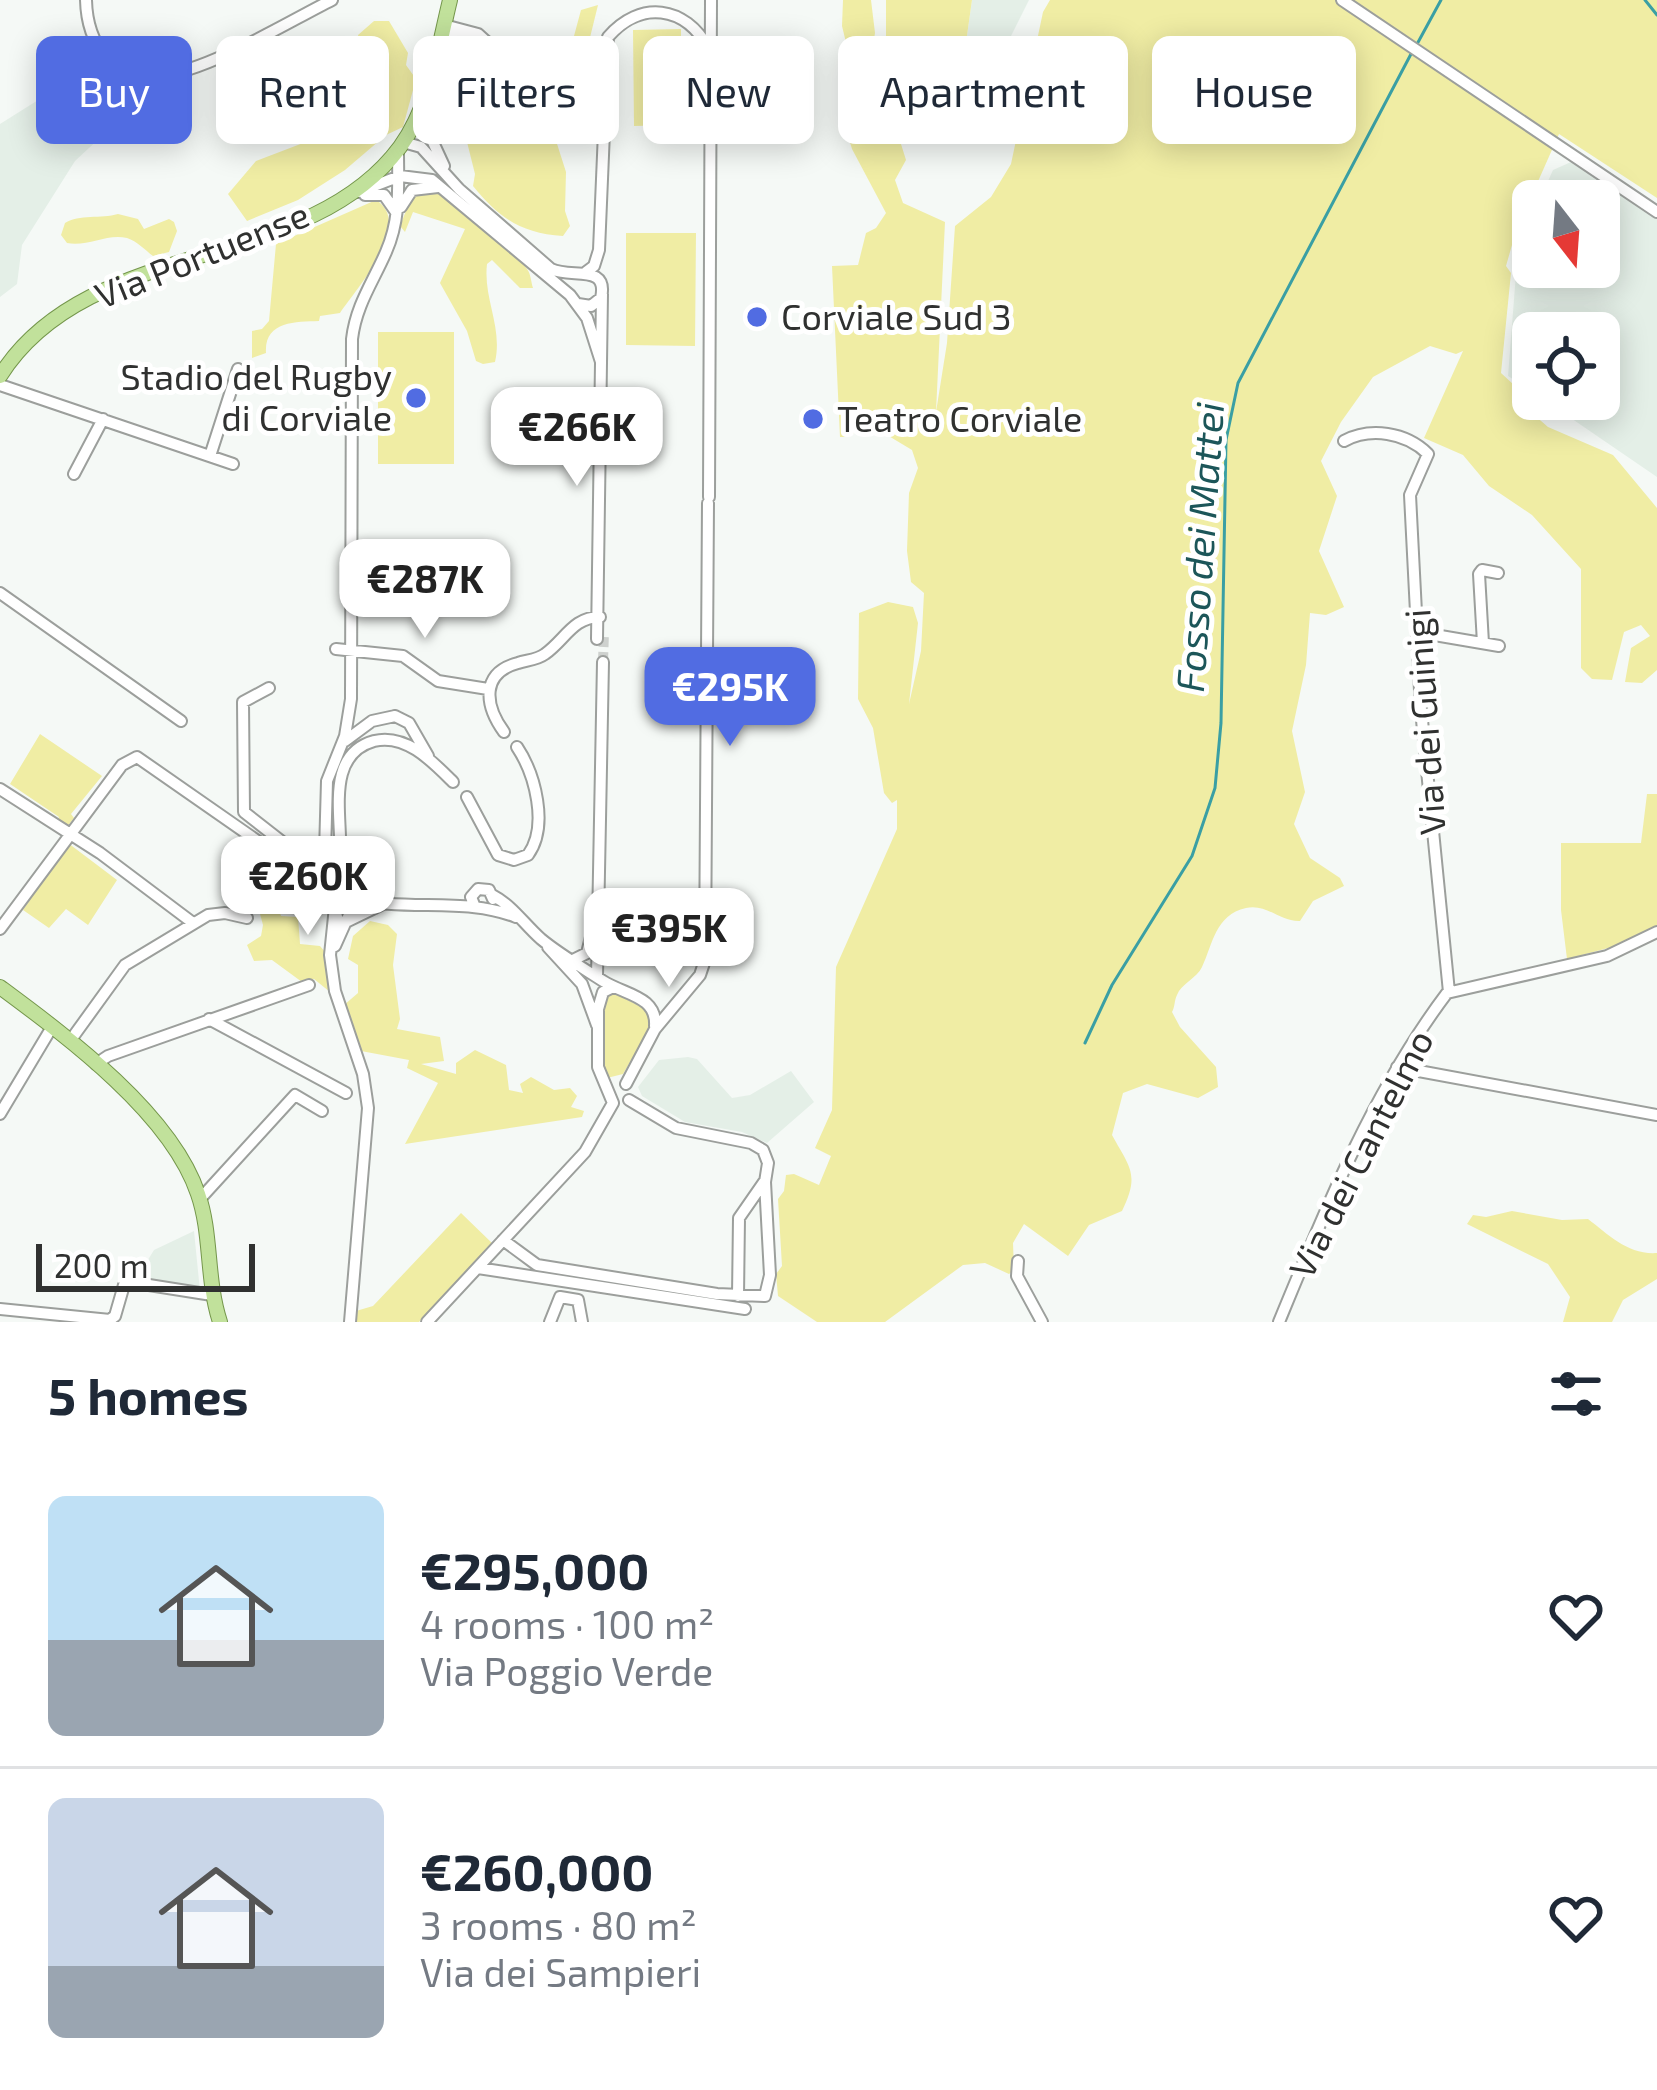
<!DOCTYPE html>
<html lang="en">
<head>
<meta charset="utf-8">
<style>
	body { margin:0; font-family:"Exo 2",sans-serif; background:#f2f2f3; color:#1f2937; height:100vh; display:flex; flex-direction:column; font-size:45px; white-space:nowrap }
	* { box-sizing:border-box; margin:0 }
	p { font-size:39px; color:#747a83 }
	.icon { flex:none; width:66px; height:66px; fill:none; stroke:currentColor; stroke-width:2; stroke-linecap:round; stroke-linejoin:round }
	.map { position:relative; height:1322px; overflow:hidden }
	.panel { display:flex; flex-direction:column; background:#fff; flex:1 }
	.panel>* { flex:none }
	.top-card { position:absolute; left:36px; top:36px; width:1587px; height:108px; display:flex; gap:24px }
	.needle { width:78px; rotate:163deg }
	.buttons { position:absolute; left:1512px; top:180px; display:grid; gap:24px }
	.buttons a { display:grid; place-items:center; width:108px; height:108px; border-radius:18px; background:#fff; box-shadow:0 6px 30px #0003; font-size:60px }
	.scale { position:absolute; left:36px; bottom:30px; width:219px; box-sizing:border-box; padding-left:12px; border:6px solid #303130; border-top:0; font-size:33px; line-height:42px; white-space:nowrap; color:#303130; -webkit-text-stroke:9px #fff; paint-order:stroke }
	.price { position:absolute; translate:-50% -102px; padding:0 27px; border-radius:24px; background:#fff; color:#222; font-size:39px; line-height:78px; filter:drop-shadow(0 3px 6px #0008) }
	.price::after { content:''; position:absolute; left:50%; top:72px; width:36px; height:27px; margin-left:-18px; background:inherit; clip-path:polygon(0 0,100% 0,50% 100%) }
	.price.on { background:#516ce2; color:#fff }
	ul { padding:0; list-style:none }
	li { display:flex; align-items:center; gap:36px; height:300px; padding:0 48px }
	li+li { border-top:3px solid #e0e1e3 }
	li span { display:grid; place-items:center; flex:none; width:336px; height:240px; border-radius:18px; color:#555 }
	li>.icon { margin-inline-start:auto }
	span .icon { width:144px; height:144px; fill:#fffc; stroke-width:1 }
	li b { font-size:51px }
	h2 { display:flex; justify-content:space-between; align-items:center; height:144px; padding:0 48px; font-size:51px }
	.chip { padding:0 42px; border-radius:18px; background:#fff; box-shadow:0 6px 30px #0003; font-size:42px; line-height:108px }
	.chip.on { background:#516ce2; color:#fff }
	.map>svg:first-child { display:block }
	.built { fill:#e4efe7 }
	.green { fill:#f0eda4 }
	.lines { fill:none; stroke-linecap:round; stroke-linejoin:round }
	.stream { stroke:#3a9fa4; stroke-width:3 }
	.minor-tunnel { stroke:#ced1ce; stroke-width:10; stroke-dasharray:10 5; stroke-linecap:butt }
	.minor-casing { stroke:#9c9f9c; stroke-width:14 }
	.major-casing { stroke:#74964b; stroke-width:16 }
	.minor { stroke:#fff; stroke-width:10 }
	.major { stroke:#c1e19b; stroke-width:14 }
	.poi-dot { fill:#516ce2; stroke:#fff; stroke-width:4.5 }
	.labels { text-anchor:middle; stroke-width:10; stroke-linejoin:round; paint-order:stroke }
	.street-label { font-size:36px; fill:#303130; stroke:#fff }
	.poi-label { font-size:36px; fill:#303130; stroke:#fff; text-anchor:start }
	.water-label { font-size:39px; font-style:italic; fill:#1c5659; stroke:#fff }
</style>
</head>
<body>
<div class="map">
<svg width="1657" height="1322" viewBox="0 0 1657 1322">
	<rect width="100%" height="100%" fill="#f5f9f6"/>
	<path class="built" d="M972,0h57l-36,72 -31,-1z
		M78,75l21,19 32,15 -56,52 -53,84 -5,39 -17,13v-173z
		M1571,162l86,57v258l-114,-78h56v-66h-66v59l-25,-16 8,-102 16,-4 -6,-35 7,-20v52h66v-66h-60l14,-31z
		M688,1057l9,2 35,39 18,-3 41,-24 23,31 -47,41 -25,-11 -57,-10 -43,-26 -4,-9 21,-27z
		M194,1231l6,60 -65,-10 19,-31z"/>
	<path class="green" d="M843,0h28l4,33 -5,30 -21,-8 -7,-29z
		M886,0h86l-10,71 -13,1 -6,8v32l-30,20 -27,-74z
		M1050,0h607v198l-98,-64 -43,97 -10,35 5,7 -10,100 26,24 6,17 15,13 65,28 44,53v162l-15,13 -17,-1 6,-34 19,-12 -9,-11 -17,7 -12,48 -20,-1 -11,-11v-99l-49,-54 -43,-29 -26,-31 -39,-17 39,-87 -7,3 -26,-8 -57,31 -32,45 -20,39 16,35 -18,55 25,56 -18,8 -16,-2 -4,52 -14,66 13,61 -11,32 16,34 30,20 4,8 -31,15 -13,20c-20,1 -34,-18 -54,-13 -31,7 -33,36 -44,59 -5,11 -21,17 -25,28 -3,6 -2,12 -5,17l8,15 36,40 2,20 -20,11 -51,-14 -24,9 -11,42c18,33 28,39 10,76l-33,14 -21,31 -44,-32 -11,19 1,27 -5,4 -24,-11 -22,2 -78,57h-68l-39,-26 -2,-22 6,-8 -4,-67 6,-8 2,-16 8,-1 25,11 12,-29 -16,-8 17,-38 4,-143 61,-138v-29l-5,3 -8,-10 -11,-65 -15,-29 1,-86 29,-11 25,5 5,16 -9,81 12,-53 3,-58 -13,-11 -4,-31 2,-58 9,-25 -6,-18 -45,-27 -18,14h-9l-8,-171 26,-1 8,-32 10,-5 10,-15 -34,-64 -10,-32 24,-40h14l26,83 -11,20 8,23 42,19 -9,190 11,-69 8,-117 36,-29 20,-33 32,-152z
		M598,5l-17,69 -30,51 15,47 -1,39 5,15 -7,10c-42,-3 -64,-18 -90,-50l2,-12 -9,-36 12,-17 17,-4 20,-17 23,16 29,-54 14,-52z
		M374,21h15l19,32 -2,12 10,14 -13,48 -17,8 -41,35 -47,30 -51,21 -19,-27 28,-33 68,-26 30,-3c7,-22 4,-37 -7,-57 17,-6 21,1 32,12 -5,-20 -19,-33 -21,-52z
		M681,29v36l-7,1v59l-40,1 -1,-96z
		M433,191c21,9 81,58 94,78 4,5 4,13 6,19h-13l-28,-28 -5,4c-4,35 16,63 8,98l-12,2 -7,-3 -9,-30 -27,-48 25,-54 -52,-17 -8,20 -5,-6 11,-28z
		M376,200c39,24 -20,89 -36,113l-20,3 -1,5c-24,1 -55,0 -53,32l-14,5v-27l10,-2 7,-8 7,-77z
		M118,214l20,5 6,10 25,-10 5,3 3,9 -8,21 -16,4c-8,-6 -16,-15 -26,-18 -20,-5 -39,9 -60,5l-6,-8 4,-12c14,-9 36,-4 53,-9z
		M626,233h70l-1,113 -69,-1z
		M378,332h76v132h-76z
		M40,734l62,42 -31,38 3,4 -7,9 -10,-6 2,-4 -49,-33z
		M1647,794h10v132l-34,18 -56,15 -6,-49v-67h80z
		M68,843l49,37 -29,45 -22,-16 -17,19 -26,-18z
		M262,884l9,1 10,31 17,1 2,27 20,2 6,7 4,39 -16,-13 -12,3 -30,-22 -18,1 -7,-16 14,-9 2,-11 -4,-15 5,-5z
		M370,921l18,4 9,9 -4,31 7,54 -3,10 43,8 4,24 -23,3 35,10v-11l19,-13 31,15 3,25 14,3 -3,-9 11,-7 23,13 16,-2 7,8 -6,11 13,4 -2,6 -177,27 33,-61 -31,-15 2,-8 -48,-9 -17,-46 14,-12v-28l-10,-6 5,-23z
		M612,992l37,19 2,15 -28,48 -16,4 -3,-3 -2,-73z
		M1512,1211l50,9 26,-1c21,16 40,36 69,34v26l-34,21 -11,22h-49l7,-25 -22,-33 -81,-40 6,-9 13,2z
		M461,1213l31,30 -73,79h-63v-11l17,-5z"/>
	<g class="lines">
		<path class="stream" d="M1645,0l12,15
			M1416,46l25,-46
			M1085,1043l27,-58 80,-129 23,-68 6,-65 5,-283 12,-57 173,-329"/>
		<path class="minor-tunnel" d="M603,662l1,-30"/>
		<g class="minor-casing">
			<path id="minor" d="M86,0c1,42 26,83 74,76 50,-6 126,-53 172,-76
				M1342,0l315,212
				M444,25l34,9 11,10 61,15
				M442,33l44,8
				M427,97l5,43 12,26
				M403,142l18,5 38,42 92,80c20,10 58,-6 50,29l-10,8 -13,-2
				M358,192l42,-16 32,4 138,115 17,23 14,44
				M365,195h19l12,17
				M401,207l11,-17 26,-3
				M586,272l8,-6 5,-16 9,-213c32,-37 77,-32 101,12
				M0,385l233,79
				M1344,441c26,-14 62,-9 84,13l-18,41 11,215 28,282
				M210,456l28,-87
				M74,474l29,-55
				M709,497l2,-497
				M0,593l181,128
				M1417,632l82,14
				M597,639l5,-345
				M1483,643l-4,-69 3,-4 16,3
				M336,649l67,7 35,25 50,8
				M269,688l-26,14 1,110 69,54
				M395,716l14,7 19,33
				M504,732c-19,-26 -24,-59 14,-69 9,-3 19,-3 27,-9 20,-14 28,-37 55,-37
				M345,741l27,-20 23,-5
				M0,789l100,64 93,70
				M467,797l31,58 16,5 14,-5c21,-29 7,-81 -11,-108
				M492,895c21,11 31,28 49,44 18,15 42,29 62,42 22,14 54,15 52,45
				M349,897c55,16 115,-1 167,20
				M475,907l-4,-10 7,-8 11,1 4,9
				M348,921l35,-17
				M0,929l122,-164 15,-8 122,85 77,70 2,10 10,-1
				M335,946l17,-38c-2,-10 -7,-15 -10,-25 -4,-15 -2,-31 -2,-46 -1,-35 -9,-84 34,-96 32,-8 59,21 79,41
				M548,947l34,37 15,41
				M573,960l14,-7 7,-28
				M597,977l6,-315
				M209,1019l137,74
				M70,1041l55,-76 83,-50 17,-2 22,5
				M96,1064l12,-8 201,-71
				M1397,1067l260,48
				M626,1084l29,-55 45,-54 5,-15 3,-457
				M613,1103l-15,-36v-58l5,-17 10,-5
				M0,1114l52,-87
				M200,1199l95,-104 27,16
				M503,1240l34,25 180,29 48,2 5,-21 -5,-93 3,-19 -5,-13 -12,-7 -75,-15 -47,-28
				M1018,1261l-1,15 25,46
				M478,1268l267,41
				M738,1296l1,-78 25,-36
				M0,1309l110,11 5,-4 9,-31 6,-3 82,13
				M350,1322l18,-214 -5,-34 -28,-83 -5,-36 6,-58 -11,-45 2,-71 18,-45 6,-37 1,-360c4,-34 21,-57 34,-87 15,-34 12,-66 12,-102
				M427,1322l158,-170 28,-49
				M550,1322l10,-25 18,3 4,22
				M1279,1322c46,-112 94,-231 168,-329l160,-37 50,-24"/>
		</g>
		<g class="major-casing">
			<path id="major" d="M0,376c88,-140 306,-102 400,-229 30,-41 38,-98 50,-147
				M0,987c66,49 171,126 198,207 14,40 8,85 22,128"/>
		</g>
		<use href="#minor" class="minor"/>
		<use href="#major" class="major"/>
	</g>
	<g class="poi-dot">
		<circle cx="757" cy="317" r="12"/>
		<circle cx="416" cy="398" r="12"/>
		<circle cx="813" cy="419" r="12"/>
	</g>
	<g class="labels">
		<g class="street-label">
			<text transform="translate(202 255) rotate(-22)" y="13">Via Portuense</text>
			<text transform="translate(1425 722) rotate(-94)" y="13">Via dei Guinigi</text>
			<text transform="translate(1361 1154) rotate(-63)" y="13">Via dei Cantelmo</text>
		</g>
		<g class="poi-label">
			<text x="781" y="330">Corviale Sud 3</text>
			<text x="392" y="390" text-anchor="end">Stadio del Rugby<tspan x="392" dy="41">di Corviale</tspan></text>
			<text x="837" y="432">Teatro Corviale</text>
		</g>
		<g class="water-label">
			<text transform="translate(1200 547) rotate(-86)" y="14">Fosso dei Mattei</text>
		</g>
	</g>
</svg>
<div class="buttons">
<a><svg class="needle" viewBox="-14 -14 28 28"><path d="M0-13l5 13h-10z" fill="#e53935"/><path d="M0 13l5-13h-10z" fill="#747a83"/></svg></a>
<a><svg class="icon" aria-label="locate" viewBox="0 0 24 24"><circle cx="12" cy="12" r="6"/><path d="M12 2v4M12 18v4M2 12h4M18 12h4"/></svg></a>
</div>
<div class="scale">200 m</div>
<b class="price" style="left:577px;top:489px">€266K</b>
<b class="price" style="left:425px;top:641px">€287K</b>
<b class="price on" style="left:730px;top:749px">€295K</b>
<b class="price" style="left:308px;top:938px">€260K</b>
<b class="price" style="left:669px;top:990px">€395K</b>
<div class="top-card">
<a class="chip on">Buy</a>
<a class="chip">Rent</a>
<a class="chip">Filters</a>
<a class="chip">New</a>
<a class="chip">Apartment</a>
<a class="chip">House</a>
</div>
</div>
<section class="panel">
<h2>5 homes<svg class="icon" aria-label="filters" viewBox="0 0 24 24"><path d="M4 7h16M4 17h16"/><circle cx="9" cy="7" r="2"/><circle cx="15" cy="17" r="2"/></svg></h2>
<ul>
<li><span style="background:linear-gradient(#bfe0f5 60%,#9aa5b1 0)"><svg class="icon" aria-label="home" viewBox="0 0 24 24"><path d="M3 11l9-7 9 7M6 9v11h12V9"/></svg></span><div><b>€295,000</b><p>4 rooms · 100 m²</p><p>Via Poggio Verde</p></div><svg class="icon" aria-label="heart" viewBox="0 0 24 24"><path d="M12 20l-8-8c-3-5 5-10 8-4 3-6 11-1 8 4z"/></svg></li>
<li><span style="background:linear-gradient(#c9d6e8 70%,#9aa5b1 0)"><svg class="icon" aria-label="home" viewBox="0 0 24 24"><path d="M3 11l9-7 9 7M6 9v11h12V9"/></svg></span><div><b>€260,000</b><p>3 rooms · 80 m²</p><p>Via dei Sampieri</p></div><svg class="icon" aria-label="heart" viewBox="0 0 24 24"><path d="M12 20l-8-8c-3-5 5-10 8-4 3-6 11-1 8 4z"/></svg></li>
</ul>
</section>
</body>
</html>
